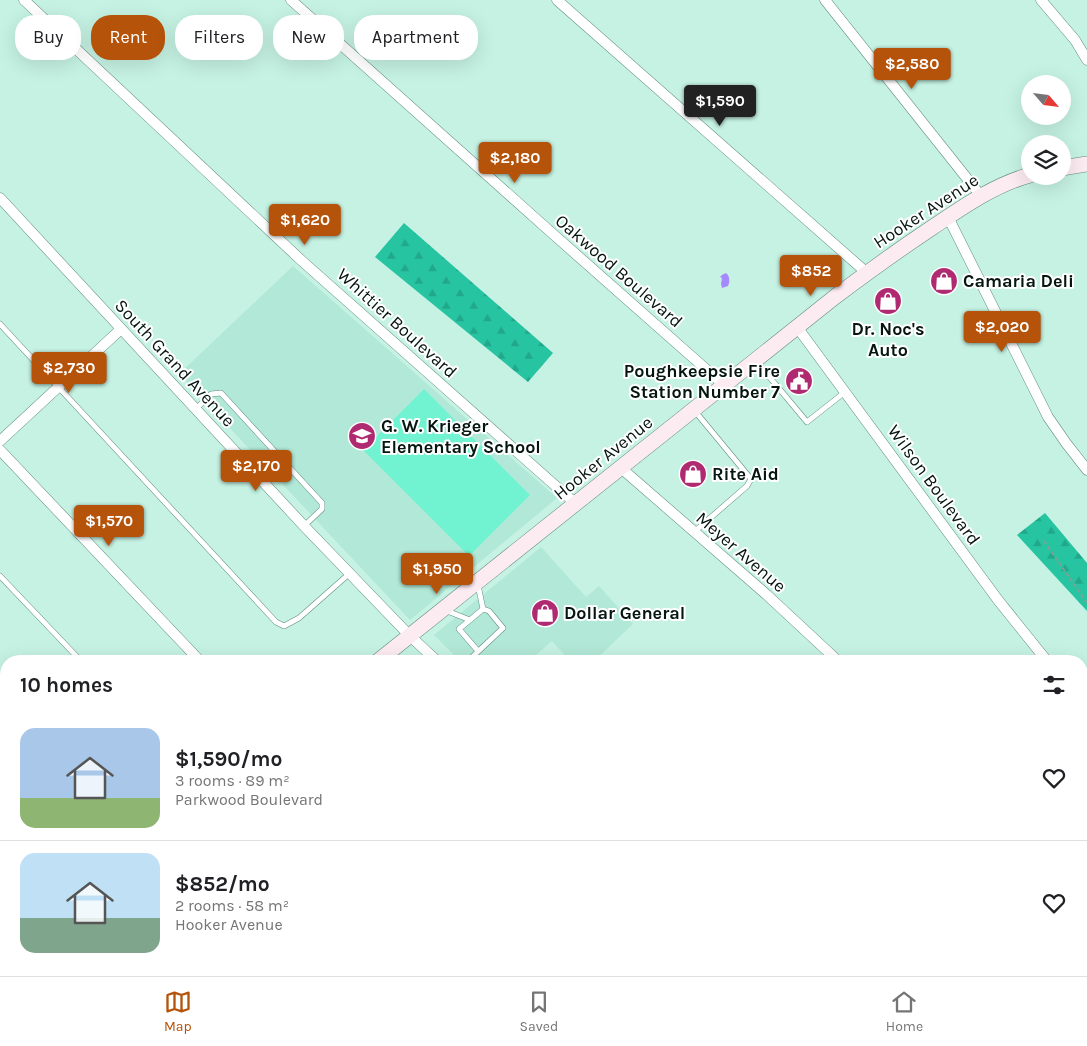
<!DOCTYPE html>
<html lang="en">
<head>
<meta charset="utf-8">
<style>
	body { margin:0; font-family:Karla,sans-serif; background:#f2f2f2; color:#202124; height:100vh; display:flex; flex-direction:column; font-size:19px; white-space:nowrap }
	* { box-sizing:border-box; margin:0 }
	p { font-size:16px; color:#757577 }
	.icon { flex:none; width:28px; height:28px; fill:none; stroke:currentColor; stroke-width:2; stroke-linecap:round; stroke-linejoin:round }
	.map { position:relative; flex:1; overflow:hidden }
	.panel { position:absolute; left:0px; top:655px; width:1088px; height:321px; display:flex; flex-direction:column; background:#fff; border-radius:20px 20px 0 0; box-shadow:0 5px 20px #0002 }
	.panel>* { flex:none }
	.guide { position:absolute; left:15px; top:15px; width:500px; height:45px; display:flex; gap:10px }
	.needle { width:32px; rotate:118deg }
	.fabs { position:absolute; left:1021px; top:75px; display:grid; gap:10px }
	.fabs a { display:grid; place-items:center; width:50px; height:50px; border-radius:50%; background:#fff; box-shadow:0 5px 20px #0002; font-size:25px }
	.price { position:absolute; translate:-50% -42px; padding:0 11px; border-radius:5px; background:#b45309; color:#fff; font-size:16px; line-height:32px; filter:drop-shadow(0 1px 2px #0008) }
	.price::after { content:''; position:absolute; left:50%; top:30px; width:15px; height:11px; margin-left:-8px; background:inherit; clip-path:polygon(0 0,100% 0,50% 100%) }
	.price.on { background:#222; color:#fff }
	ul { padding:0; list-style:none }
	li { display:flex; align-items:center; gap:15px; height:125px; padding:0 20px }
	li+li { border-top:1px solid #e0e0e0 }
	li span { display:grid; place-items:center; flex:none; width:140px; height:100px; border-radius:15px; color:#555 }
	li>.icon { margin-inline-start:auto }
	span .icon { width:60px; height:60px; fill:#fffc; stroke-width:1 }
	li b { font-size:21px }
	h2 { display:flex; justify-content:space-between; align-items:center; height:60px; padding:0 20px; font-size:21px }
	.chip { padding:0 18px; border-radius:20px; background:#fff; box-shadow:0 5px 20px #0002; font-size:18px; line-height:45px }
	.chip.on { background:#b45309; color:#fff }
	.tab-bar { display:flex; justify-content:space-around; align-items:center; height:70px; border-top:1px solid #e0e0e0; background:#fff; font-size:14px; color:#757577 }
	.tab-bar a { display:grid; justify-items:center; gap:2px }
	.tab-bar .on { color:#b45309 }
	.map>svg:first-child { display:block }
	.built { fill:#b2e8d7 }
	.forest { fill:url(#forest-firs) }
	.pitch { fill:#71f2d0 }
	.water { fill:#a789fe }
	.lines { fill:none; stroke-linecap:round; stroke-linejoin:round }
	.lane-casing { stroke:#628c7f; stroke-width:6 }
	.street-casing { stroke:#628c7f; stroke-width:11 }
	.secondary-casing { stroke:#628c7f; stroke-width:16 }
	.path { stroke:#7ea196; stroke-width:2; stroke-dasharray:4 2.5; stroke-linecap:butt }
	.lane { stroke:#fff; stroke-width:5 }
	.street { stroke:#fff; stroke-width:10 }
	.secondary { stroke:#fdebf2; stroke-width:15 }
	.labels { text-anchor:middle; stroke-width:4; stroke-linejoin:round; paint-order:stroke }
	.street-label { font-size:18px; fill:#051510; stroke:#fff }
	.poi-label { font-size:18px; font-weight:bold; fill:#051510; stroke:#fff; text-anchor:start }
</style>
</head>
<body>
<div class="map">
<svg width="1087" height="976" viewBox="0 0 1087 976">
	<defs>
		<pattern id="forest-firs" width="22" height="20" patternUnits="userSpaceOnUse" patternTransform="scale(1.25)"><rect width="22" height="20" fill="#27c4a2"/><path d="M5 1l3.5 6h-7zM16 11l3.5 6h-7z" fill="#21a88a"/></pattern>
	</defs>
	<rect width="100%" height="100%" fill="#c5f2e3"/>
	<path class="built" d="M293,266l264,232 -147,122 -231,-246z
		M541,547l45,50 13,-11 34,38 -39,37h-24l-18,-20 -23,20h-69l-26,-26z"/>
	<path class="forest" d="M404,223l149,130 -25,29 -153,-125z
		M1045,513l42,50v48l-70,-76z"/>
	<path class="pitch" d="M424,389l106,106 -61,61 -106,-106z"/>
	<path class="water" d="M726,273c4,3 4,9 2,13l-6,2 -1,-4 1,-6 -2,-1 2,-2z"/>
	<g class="lines">
		<g class="lane-casing">
			<path id="lane" d="M0,324l276,298 8,4 15,-8 51,-45
				M756,361l51,61 38,-30
				M196,409l15,-15 10,-1 101,110v6l-18,17
				M694,532l53,-46 4,-7 -57,-69
				M0,576l81,85
				M447,611l23,9 13,-11 -5,-24
				M470,620l-11,9 19,22
				M468,661l35,-33 -14,-17 -6,-2
				M0,836l6,7
				M0,856l6,-5"/>
		</g>
		<g class="street-casing">
			<path id="street" d="M24,0l278,261 274,243
				M291,0l262,234 171,151
				M557,0l310,273
				M825,0l156,196
				M1041,0l34,40 12,20
				M0,198l304,328 106,110 27,25
				M948,217l100,200 18,26 21,27
				M797,327l201,273 49,61
				M0,441l121,-112
				M0,450l200,211
				M621,468l146,127 71,66
				M1081,706l6,9
				M1081,883l6,-9
				M117,970l7,6
				M244,970l8,2 4,4
				M439,970l4,6
				M767,970l7,6
				M986,970l7,6
				M1016,970l7,6
				M226,976l6,-6
				M1003,976l5,-6
				M1081,976l6,-6"/>
		</g>
		<g class="secondary-casing">
			<path id="secondary" d="M1062,168l25,-4
				M378,661l458,-365c32,-24 64,-47 97,-69 30,-20 61,-42 97,-52
				M0,696l6,6
				M0,717l6,7
				M0,954l6,-4"/>
		</g>
		<path class="path" d="M1044,541l43,62"/>
		<use href="#lane" class="lane"/>
		<use href="#street" class="street"/>
		<use href="#secondary" class="secondary"/>
	</g>
	<defs>
		<g id="shop-disc" transform="scale(1.4375)"><circle r="9.5" fill="#af2a70" stroke="#fff"/><path d="M-5-2.5h2.3a2.7 3.5 0 0 1 5.4 0H5L5.5 6h-11ZM-1.5-2.5h3a1.5 2.3 0 0 0-3 0Z" fill="#fff"/></g>
		<g id="civic-disc" transform="scale(1.4375)"><circle r="9.5" fill="#af2a70" stroke="#fff"/><path d="M-.6-6.5H3V-4.5H.6V-3L4-1V1h2V6H-6V1h2V-1L-.6-3ZM-1.2 2.5V6h2.4V2.5Z" fill="#fff"/></g>
		<g id="school-disc" transform="scale(1.4375)"><circle r="9.5" fill="#af2a70" stroke="#fff"/><path d="M0-5L7-2L0 1L-7-2ZM-4 1L0 2.5L4 1V4Q0 6-4 4Z" fill="#fff"/></g>
	</defs>
	<g fill-rule="evenodd">
		<use href="#shop-disc" x="944" y="281"/>
		<use href="#shop-disc" x="888" y="301"/>
		<use href="#civic-disc" x="799" y="381"/>
		<use href="#school-disc" x="362" y="436"/>
		<use href="#shop-disc" x="693" y="474"/>
		<use href="#shop-disc" x="545" y="613"/>
	</g>
	<g class="labels">
		<g class="street-label">
			<text transform="translate(926 211) rotate(-33)" y="6">Hooker Avenue</text>
			<text transform="translate(619 271) rotate(41)" y="6">Oakwood Boulevard</text>
			<text transform="translate(397 323) rotate(42)" y="6">Whittier Boulevard</text>
			<text transform="translate(175 363) rotate(47)" y="6">South Grand Avenue</text>
			<text transform="translate(603 458) rotate(-39)" y="6">Hooker Avenue</text>
			<text transform="translate(934 485) rotate(54)" y="6">Wilson Boulevard</text>
			<text transform="translate(741 552) rotate(41)" y="6">Meyer Avenue</text>
		</g>
		<g class="poi-label">
			<text x="963" y="287">Camaria Deli</text>
			<text x="888" y="335" text-anchor="middle">Dr. Noc's<tspan x="888" dy="21">Auto</tspan></text>
			<text x="780" y="377" text-anchor="end">Poughkeepsie Fire<tspan x="780" dy="21">Station Number 7</tspan></text>
			<text x="381" y="432">G. W. Krieger<tspan x="381" dy="21">Elementary School</tspan></text>
			<text x="712" y="480">Rite Aid</text>
			<text x="564" y="619">Dollar General</text>
		</g>
	</g>
</svg>
<div class="fabs">
<a><svg class="needle" viewBox="-14 -14 28 28"><path d="M0-13l5 13h-10z" fill="#e53935"/><path d="M0 13l5-13h-10z" fill="#757577"/></svg></a>
<a><svg class="icon" aria-label="layers" viewBox="0 0 24 24"><path d="M12 4l9 5-9 5-9-5zM3 14l9 5 9-5"/></svg></a>
</div>
<b class="price" style="left:912px;top:90px">$2,580</b>
<b class="price on" style="left:720px;top:127px">$1,590</b>
<b class="price" style="left:515px;top:184px">$2,180</b>
<b class="price" style="left:305px;top:246px">$1,620</b>
<b class="price" style="left:811px;top:297px">$852</b>
<b class="price" style="left:1002px;top:353px">$2,020</b>
<b class="price" style="left:69px;top:394px">$2,730</b>
<b class="price" style="left:256px;top:492px">$2,170</b>
<b class="price" style="left:109px;top:547px">$1,570</b>
<b class="price" style="left:437px;top:595px">$1,950</b>
<div class="guide">
<a class="chip">Buy</a>
<a class="chip on">Rent</a>
<a class="chip">Filters</a>
<a class="chip">New</a>
<a class="chip">Apartment</a>
</div>
<section class="panel">
<h2>10 homes<svg class="icon" aria-label="filters" viewBox="0 0 24 24"><path d="M4 7h16M4 17h16"/><circle cx="9" cy="7" r="2"/><circle cx="15" cy="17" r="2"/></svg></h2>
<ul>
<li><span style="background:linear-gradient(#a9c7e8 70%,#8fb573 0)"><svg class="icon" aria-label="home" viewBox="0 0 24 24"><path d="M3 11l9-7 9 7M6 9v11h12V9"/></svg></span><div><b>$1,590/mo</b><p>3 rooms · 89 m²</p><p>Parkwood Boulevard</p></div><svg class="icon" aria-label="heart" viewBox="0 0 24 24"><path d="M12 20l-8-8c-3-5 5-10 8-4 3-6 11-1 8 4z"/></svg></li>
<li><span style="background:linear-gradient(#bfe0f5 65%,#7fa58c 0)"><svg class="icon" aria-label="home" viewBox="0 0 24 24"><path d="M3 11l9-7 9 7M6 9v11h12V9"/></svg></span><div><b>$852/mo</b><p>2 rooms · 58 m²</p><p>Hooker Avenue</p></div><svg class="icon" aria-label="heart" viewBox="0 0 24 24"><path d="M12 20l-8-8c-3-5 5-10 8-4 3-6 11-1 8 4z"/></svg></li>
</ul>
</section>
</div>
<nav class="tab-bar">
<a class="on"><svg class="icon" aria-label="map" viewBox="0 0 24 24"><path d="M3 6l6-2 6 2 6-2v14l-6 2-6-2-6 2zM9 4v14M15 6v14"/></svg>Map</a>
<a><svg class="icon" aria-label="saved" viewBox="0 0 24 24"><path d="M7 4h10v16l-5-4-5 4z"/></svg>Saved</a>
<a><svg class="icon" aria-label="home" viewBox="0 0 24 24"><path d="M3 11l9-7 9 7M6 9v11h12V9"/></svg>Home</a>
</nav>
</body>
</html>
